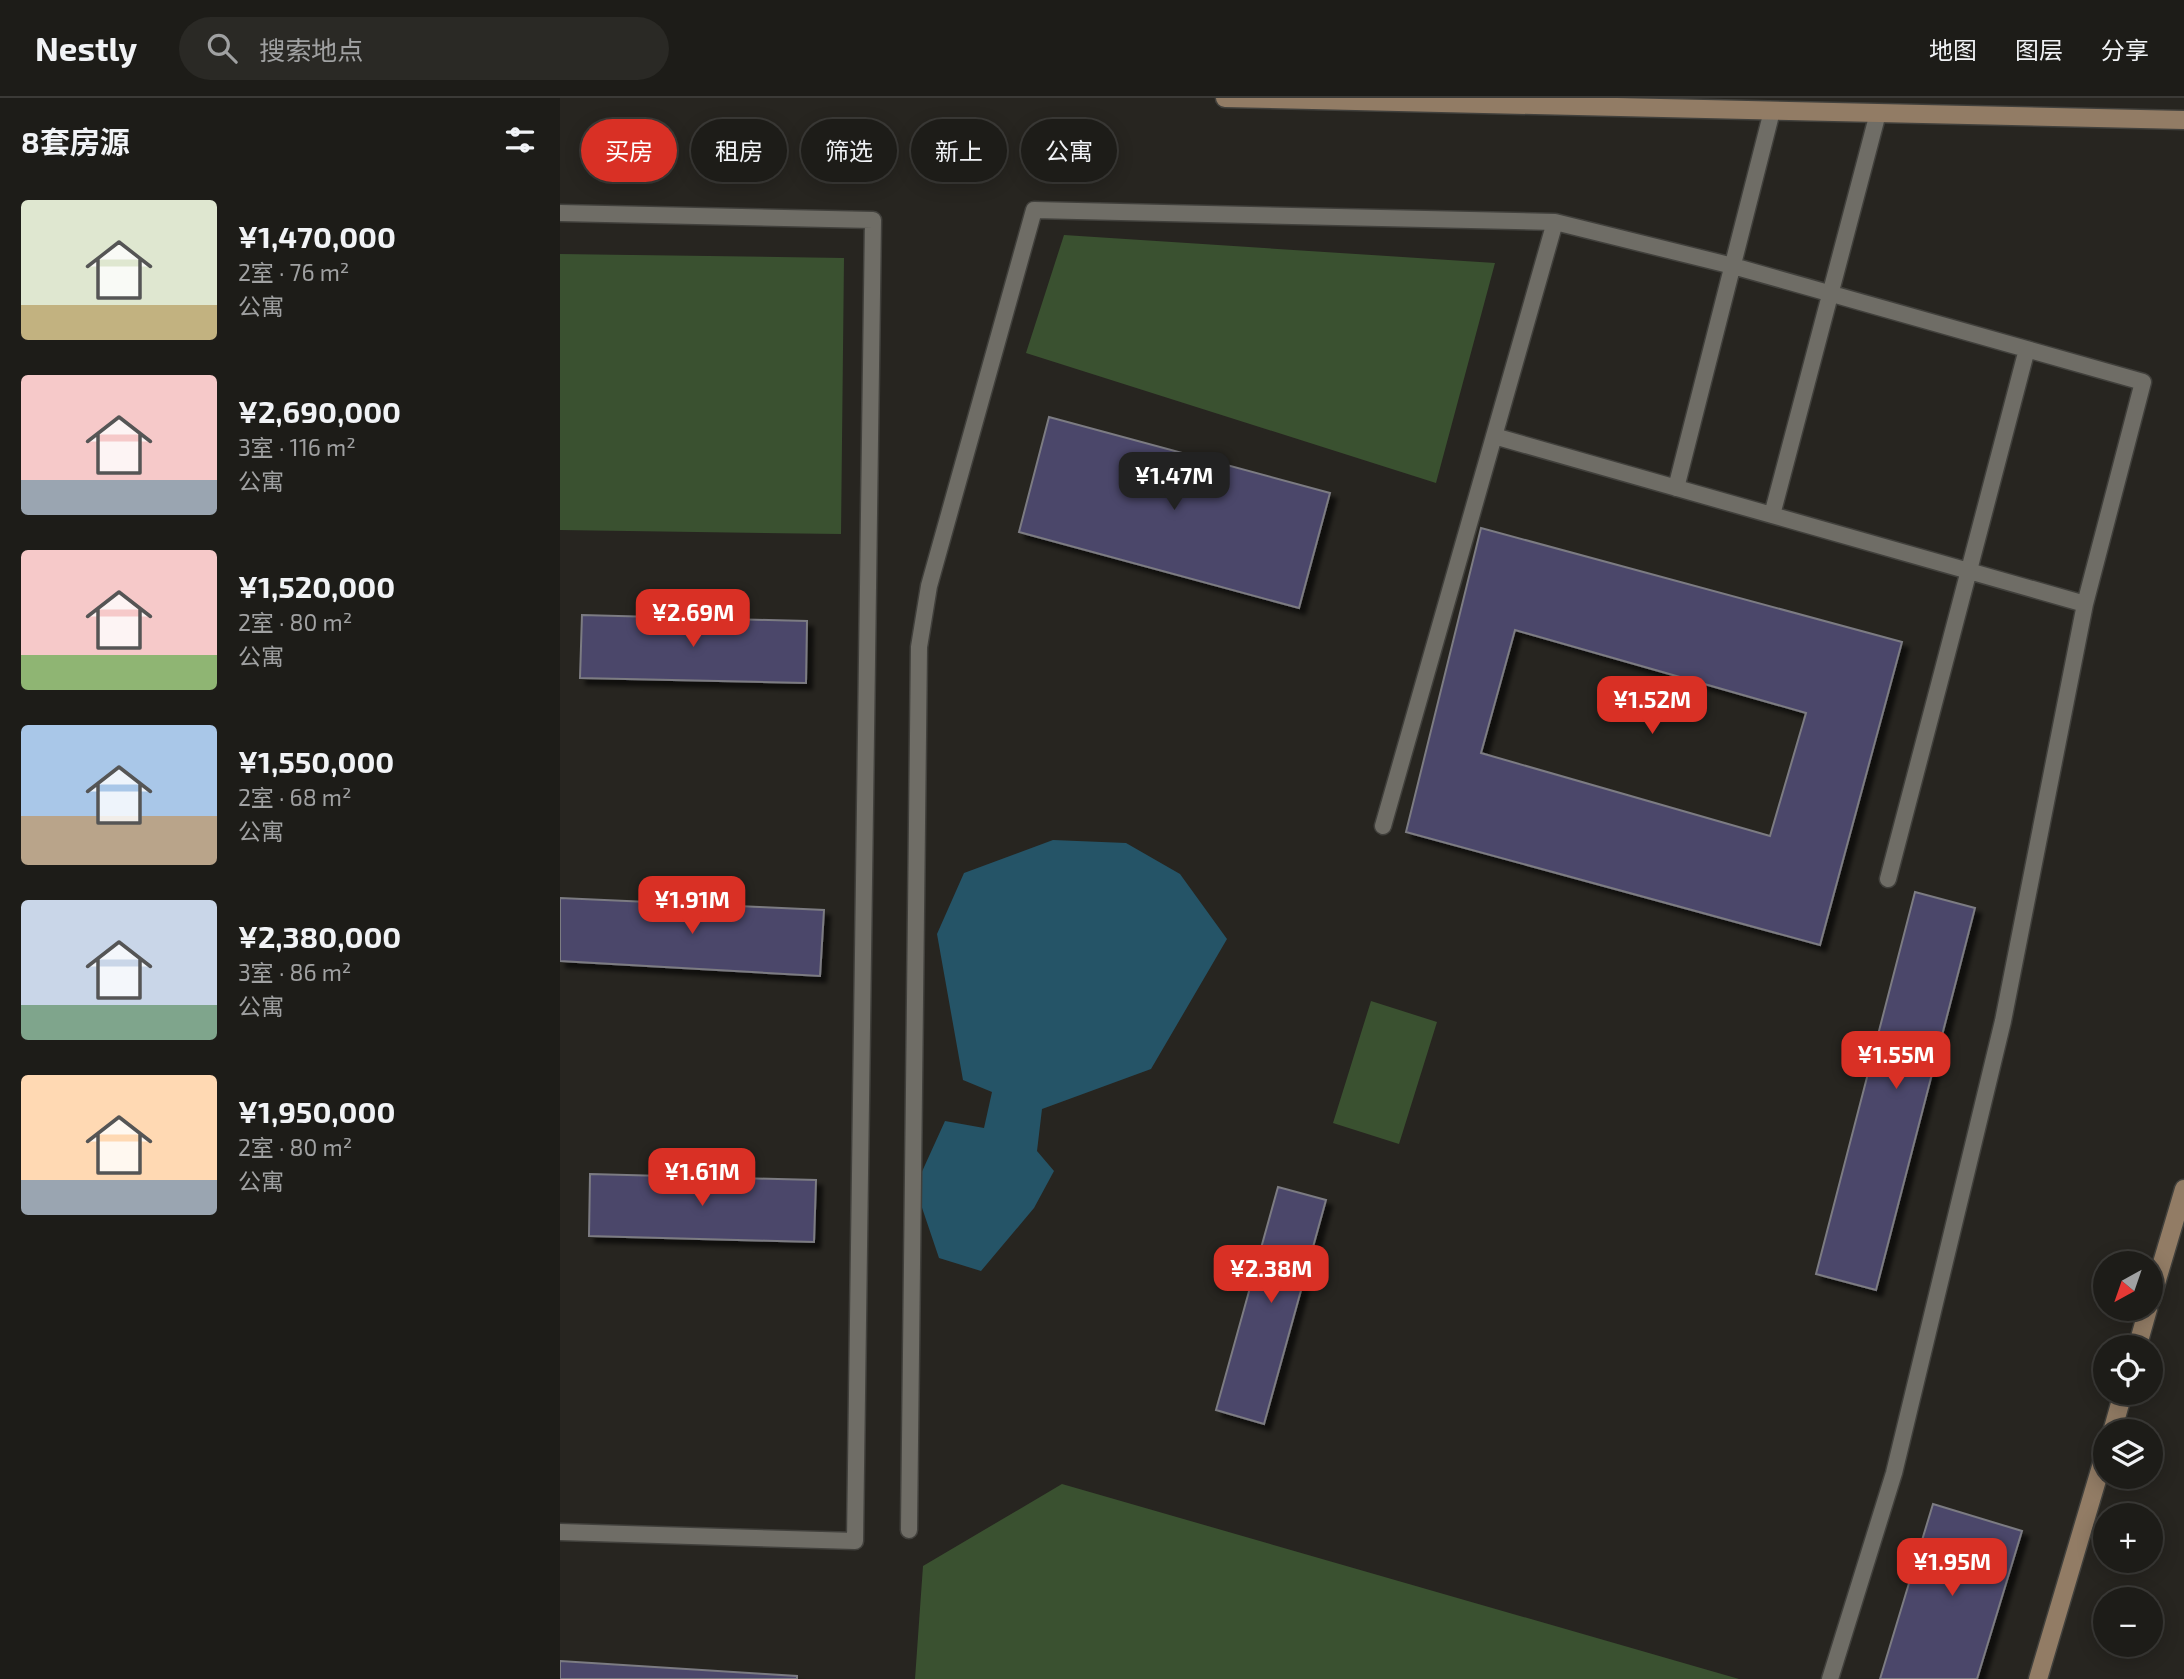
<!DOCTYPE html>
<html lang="zh">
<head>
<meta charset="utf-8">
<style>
	body { margin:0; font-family:"Exo 2","Noto Sans SC",sans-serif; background:#2a2925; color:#f1f3f6; height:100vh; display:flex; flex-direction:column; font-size:26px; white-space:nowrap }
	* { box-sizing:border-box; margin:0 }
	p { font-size:23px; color:#a0a1a2 }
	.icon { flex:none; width:38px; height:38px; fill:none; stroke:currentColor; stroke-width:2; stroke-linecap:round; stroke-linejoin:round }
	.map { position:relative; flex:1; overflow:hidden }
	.details { display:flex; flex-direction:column; background:#1d1c18; width:560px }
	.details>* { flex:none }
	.banner { position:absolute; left:21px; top:21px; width:665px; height:63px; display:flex; gap:14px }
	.needle { width:46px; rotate:220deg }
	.fabs { position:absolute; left:1533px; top:1153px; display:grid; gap:14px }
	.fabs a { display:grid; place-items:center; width:70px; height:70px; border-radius:50%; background:#1d1c18; box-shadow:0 4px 18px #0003,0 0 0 2px #3b3a37; font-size:35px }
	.price { position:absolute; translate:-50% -60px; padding:0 16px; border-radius:14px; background:#d93025; color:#fff; font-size:23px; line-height:46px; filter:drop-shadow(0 2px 4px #0008) }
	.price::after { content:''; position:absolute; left:50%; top:42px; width:21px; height:16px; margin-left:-10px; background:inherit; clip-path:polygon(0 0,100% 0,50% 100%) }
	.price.on { background:#222; color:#fff }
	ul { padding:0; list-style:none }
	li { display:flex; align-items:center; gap:21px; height:175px; padding:0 21px }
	li span { display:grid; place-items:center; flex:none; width:196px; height:140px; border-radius:7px; color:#555 }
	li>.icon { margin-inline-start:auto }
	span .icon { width:84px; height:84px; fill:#fffc; stroke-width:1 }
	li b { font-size:30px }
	h2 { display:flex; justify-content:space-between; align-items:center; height:84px; padding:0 21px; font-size:30px }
	.pill { padding:0 24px; border-radius:32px; background:#1d1c18; box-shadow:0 4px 18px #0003,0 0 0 2px #3b3a37; font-size:24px; line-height:63px }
	.pill.on { background:#d93025; color:#fff }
	header { display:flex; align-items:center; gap:42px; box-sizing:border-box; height:98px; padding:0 35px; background:#1d1c18; border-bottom:2px solid #3b3a37 }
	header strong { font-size:33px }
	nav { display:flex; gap:38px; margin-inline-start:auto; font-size:24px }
	.search { width:490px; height:63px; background:#2a2925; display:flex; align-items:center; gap:18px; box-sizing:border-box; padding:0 24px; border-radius:38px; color:#a0a1a2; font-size:26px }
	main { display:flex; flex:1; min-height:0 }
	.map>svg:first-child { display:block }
	.green { fill:#3a5130 }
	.water { fill:#255467 }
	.building { fill:#4b476b; stroke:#7c7b82; stroke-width:2; fill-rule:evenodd; filter:url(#shadow) }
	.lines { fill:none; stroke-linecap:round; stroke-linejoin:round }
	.lane-casing { stroke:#41403c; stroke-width:19 }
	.secondary-casing { stroke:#41403c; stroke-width:21 }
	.lane { stroke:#6f6d66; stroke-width:16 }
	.secondary { stroke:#927c65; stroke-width:18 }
</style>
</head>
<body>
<header>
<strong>Nestly</strong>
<div class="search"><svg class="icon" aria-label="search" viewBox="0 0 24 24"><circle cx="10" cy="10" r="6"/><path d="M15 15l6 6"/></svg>搜索地点</div>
<nav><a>地图</a><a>图层</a><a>分享</a></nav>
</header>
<main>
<section class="details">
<h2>8套房源<svg class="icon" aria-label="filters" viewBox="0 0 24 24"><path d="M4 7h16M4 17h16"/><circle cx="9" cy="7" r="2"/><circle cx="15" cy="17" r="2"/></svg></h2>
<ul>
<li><span style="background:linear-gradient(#dfe7d0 75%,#c2b280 0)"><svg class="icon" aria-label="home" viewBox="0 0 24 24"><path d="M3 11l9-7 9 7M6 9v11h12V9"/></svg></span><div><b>¥1,470,000</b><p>2室 · 76 m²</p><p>公寓</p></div></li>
<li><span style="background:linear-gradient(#f6c9c9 75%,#9aa5b1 0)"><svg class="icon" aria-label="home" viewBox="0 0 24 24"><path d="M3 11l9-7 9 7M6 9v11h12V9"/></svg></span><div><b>¥2,690,000</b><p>3室 · 116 m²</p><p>公寓</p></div></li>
<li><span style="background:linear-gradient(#f6c9c9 75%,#8fb573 0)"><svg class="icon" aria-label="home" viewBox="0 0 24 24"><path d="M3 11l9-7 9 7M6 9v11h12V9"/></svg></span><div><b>¥1,520,000</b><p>2室 · 80 m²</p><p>公寓</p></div></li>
<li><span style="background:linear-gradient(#a9c7e8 65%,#b9a48a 0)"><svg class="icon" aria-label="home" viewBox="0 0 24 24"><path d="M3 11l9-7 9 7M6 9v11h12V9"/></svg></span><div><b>¥1,550,000</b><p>2室 · 68 m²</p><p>公寓</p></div></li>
<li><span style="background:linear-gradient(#c9d6e8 75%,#7fa58c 0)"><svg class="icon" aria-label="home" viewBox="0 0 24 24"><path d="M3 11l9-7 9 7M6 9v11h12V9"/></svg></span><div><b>¥2,380,000</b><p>3室 · 86 m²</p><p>公寓</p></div></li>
<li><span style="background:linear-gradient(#ffd9b3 75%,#9aa5b1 0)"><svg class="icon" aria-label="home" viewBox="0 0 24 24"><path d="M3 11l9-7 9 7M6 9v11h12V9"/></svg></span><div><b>¥1,950,000</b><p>2室 · 80 m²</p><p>公寓</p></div></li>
</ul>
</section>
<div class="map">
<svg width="1624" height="1581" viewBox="0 0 1624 1581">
	<defs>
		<filter id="shadow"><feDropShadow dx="6" dy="6" stdDeviation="2" flood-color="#0009"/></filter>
	</defs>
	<rect width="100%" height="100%" fill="#272520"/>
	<path class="green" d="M504,137l431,28 -59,220 -410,-130z
		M0,156l284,4 -3,276 -281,-4z
		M811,903l66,21 -38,122 -66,-21z
		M502,1386l677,195h-824l8,-113z"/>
	<path class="water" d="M493,742l73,3 54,31 47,65 -76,130 -109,40 -5,42 17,20 -20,37 -53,63 -42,-13 -24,-71 30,-66 39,7 8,-36 -29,-12 -26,-146 27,-61z"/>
	<path class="building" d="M489,319l281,76 -31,115 -280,-76z
		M921,430l421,114 -82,303 -414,-113zM955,532l291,83 -36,123 -289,-83z
		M22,517l225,6 -1,62 -226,-5z
		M1355,794l60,16 -99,382 -60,-16z
		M0,800l264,12 -4,66 -260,-15z
		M30,1076l226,6 -2,62 -225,-6z
		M718,1089l48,13 -62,224 -48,-14z
		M1373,1406l89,27 -45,148h-97z
		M0,1563l237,15v3h-237z"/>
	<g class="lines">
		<g class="lane-casing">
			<path id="lane" d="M0,115l313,7 -18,1321 -295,-9
				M934,338l591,168
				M1116,390l96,-377
				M1212,417l106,-402
				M823,728l172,-604
				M1328,781l139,-530
				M349,1432l10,-883 10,-61 105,-376 521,12 178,44 410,116 -58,222 -82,417 -109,452 -64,206"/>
		</g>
		<g class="secondary-casing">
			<path id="secondary" d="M665,0l959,22
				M1591,1202l33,-111
				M1577,1250l11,-39
				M1552,1334l11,-39
				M1478,1581l67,-226"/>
		</g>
		<use href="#lane" class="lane"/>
		<use href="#secondary" class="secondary"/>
	</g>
</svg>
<div class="fabs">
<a><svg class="needle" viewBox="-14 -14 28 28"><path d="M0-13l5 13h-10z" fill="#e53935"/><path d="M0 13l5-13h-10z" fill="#a0a1a2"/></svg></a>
<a><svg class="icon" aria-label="locate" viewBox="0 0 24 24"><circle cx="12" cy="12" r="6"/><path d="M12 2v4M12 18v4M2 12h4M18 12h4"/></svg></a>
<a><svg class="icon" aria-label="layers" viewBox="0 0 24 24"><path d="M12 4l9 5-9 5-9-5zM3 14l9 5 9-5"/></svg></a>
<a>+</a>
<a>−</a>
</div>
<b class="price on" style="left:614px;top:414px">¥1.47M</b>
<b class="price" style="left:133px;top:551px">¥2.69M</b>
<b class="price" style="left:1092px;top:638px">¥1.52M</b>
<b class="price" style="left:132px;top:838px">¥1.91M</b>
<b class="price" style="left:1336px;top:993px">¥1.55M</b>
<b class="price" style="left:142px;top:1110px">¥1.61M</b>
<b class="price" style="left:711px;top:1207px">¥2.38M</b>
<b class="price" style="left:1392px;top:1500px">¥1.95M</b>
<div class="banner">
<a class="pill on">买房</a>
<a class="pill">租房</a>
<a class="pill">筛选</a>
<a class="pill">新上</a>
<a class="pill">公寓</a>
</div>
</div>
</main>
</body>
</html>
